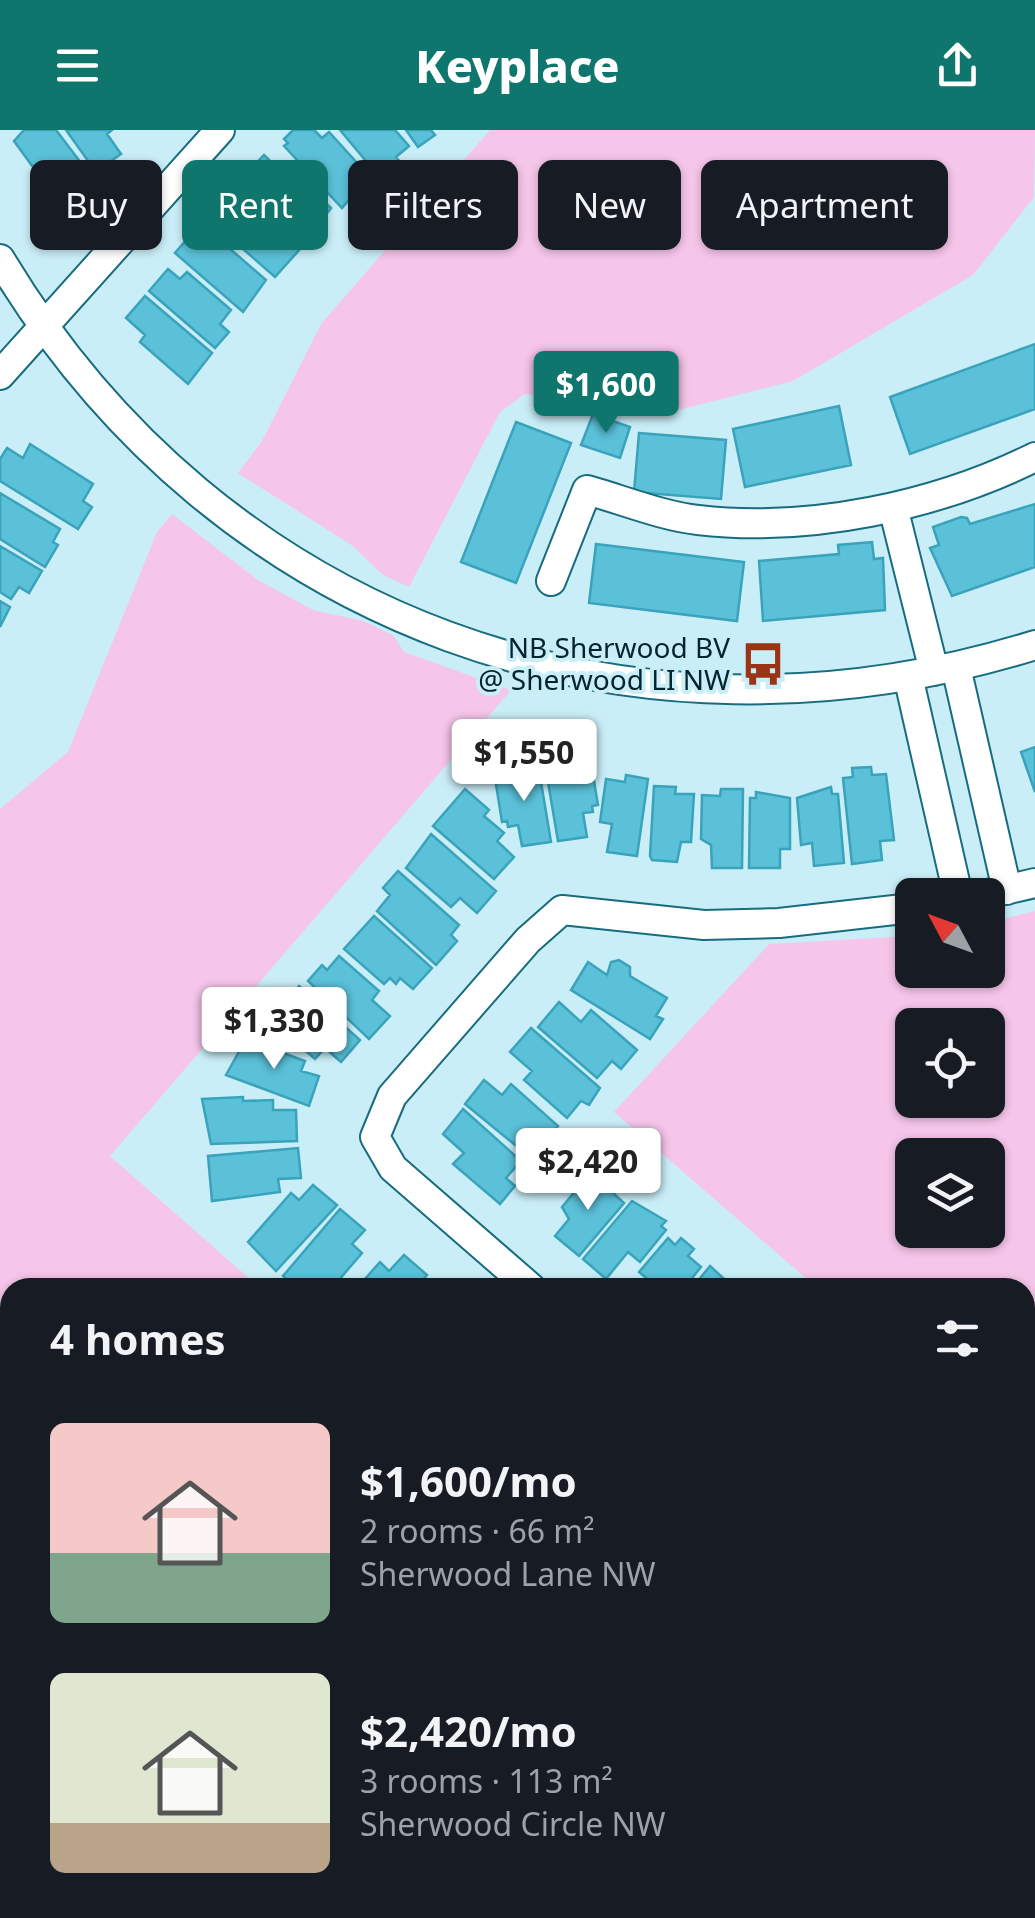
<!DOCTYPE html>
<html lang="en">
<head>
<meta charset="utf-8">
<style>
	body { margin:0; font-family:"Noto Sans",sans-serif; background:#242831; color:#f1f3f6; height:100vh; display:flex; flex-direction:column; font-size:38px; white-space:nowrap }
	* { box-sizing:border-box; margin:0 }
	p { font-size:32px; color:#9ea1a6 }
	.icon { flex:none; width:55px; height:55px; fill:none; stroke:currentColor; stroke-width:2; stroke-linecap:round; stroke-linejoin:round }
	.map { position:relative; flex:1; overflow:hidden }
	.sheet { position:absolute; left:0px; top:1148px; width:1035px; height:642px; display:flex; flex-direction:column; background:#171b24; border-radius:30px 30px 0 0; box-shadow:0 2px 8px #0004 }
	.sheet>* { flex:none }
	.hud { position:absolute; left:30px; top:30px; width:975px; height:90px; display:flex; gap:20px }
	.needle { width:65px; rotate:311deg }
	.buttons { position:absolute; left:895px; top:748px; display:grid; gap:20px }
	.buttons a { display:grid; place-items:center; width:110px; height:110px; border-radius:15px; background:#171b24; box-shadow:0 2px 8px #0004; font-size:50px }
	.price { position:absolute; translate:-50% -85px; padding:0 22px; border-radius:10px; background:#fff; color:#222; font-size:32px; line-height:65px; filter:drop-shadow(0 2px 5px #0008) }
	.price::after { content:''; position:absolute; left:50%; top:60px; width:30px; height:22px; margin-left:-15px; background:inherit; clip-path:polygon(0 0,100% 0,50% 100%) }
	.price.selected { background:#0f766e; color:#fff }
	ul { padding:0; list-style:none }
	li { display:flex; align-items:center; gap:30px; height:250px; padding:0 50px }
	li span { display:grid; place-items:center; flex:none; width:280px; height:200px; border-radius:15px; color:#555 }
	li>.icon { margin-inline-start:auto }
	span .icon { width:120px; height:120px; fill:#fffc; stroke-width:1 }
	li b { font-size:42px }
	h2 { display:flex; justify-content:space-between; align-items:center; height:120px; padding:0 50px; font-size:42px }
	.chip { padding:0 35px; border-radius:15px; background:#171b24; box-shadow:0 2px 8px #0004; font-size:35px; line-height:90px }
	.chip.selected { background:#0f766e; color:#fff }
	header { display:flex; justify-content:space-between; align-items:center; height:130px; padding:0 50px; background:#0f766e; color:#fff; font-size:45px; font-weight:800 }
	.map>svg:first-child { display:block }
	.green { fill:#f6c5ea; fill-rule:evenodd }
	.building { fill:#5bc1d9; stroke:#39a3bb; stroke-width:2.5 }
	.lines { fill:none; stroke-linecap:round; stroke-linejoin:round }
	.minor-casing { stroke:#176c7e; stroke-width:32 }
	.minor { stroke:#fff; stroke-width:28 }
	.labels { text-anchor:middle; stroke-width:8; stroke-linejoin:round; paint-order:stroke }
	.poi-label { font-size:28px; fill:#03252d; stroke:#caeef8; text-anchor:end }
</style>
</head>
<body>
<header><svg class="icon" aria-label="menu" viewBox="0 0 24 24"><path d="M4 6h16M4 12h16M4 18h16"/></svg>Keyplace<svg class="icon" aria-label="share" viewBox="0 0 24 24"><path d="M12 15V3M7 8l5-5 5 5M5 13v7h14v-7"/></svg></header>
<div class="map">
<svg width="1035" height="1788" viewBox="0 0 1035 1788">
	<rect width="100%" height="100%" fill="#caeef8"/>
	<path class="green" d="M490,0h545l-1,67 -61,78 -180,106 -118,30 -150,-17 -25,18 -91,175 -26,-12 -30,-29 -115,-73 24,-32 59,-117z
		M172,384l86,66 55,30 50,11 30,14 11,17 107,38 -401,466 149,131 -249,1v564l-10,-2v-1041l68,-57 89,-220z
		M1035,781v496h-10v-119l-209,-1 -202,-175 155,-168 143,-8v34h76v-47zM912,895h76v75h-76zM988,1025v75h-76v-75z"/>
	<path class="building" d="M24,0h32l41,54 -26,19 -11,-15 -8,5 -38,-52z
		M66,0h46l-5,4 14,20 -25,18z
		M293,0h21l8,8 7,-6 40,44 -27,32 -58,-62 4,-3 -4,-4z
		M340,0h55l14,16 -13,11 5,6 -20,16z
		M406,0h25l4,5 -17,12z
		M264,25l18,18 7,-7 42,42 -26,33 -64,-62z
		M229,69l20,19 6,-7 10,5 36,32 -26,29 -65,-57z
		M196,99l20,18 5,-6 45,39 -23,32 -68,-59z
		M168,139l12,10 7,-7 44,38 -11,14 9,8 -14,16 -66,-57z
		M145,166l67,57 -24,31 -48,-42 5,-7 -19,-17z
		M1035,214v65l-125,45 -20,-57z
		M839,276l12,59 -106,22 -12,-58z
		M593,284l37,13 -10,31 -39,-13z
		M516,292l55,21 -55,140 -55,-21z
		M639,303l87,7 -5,59 -87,-7z
		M30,314l63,40 -10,17 9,6 -14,22 -78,-48v-22l7,-11 16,10z
		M0,363l60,36 -7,13 5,3 -13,22 -45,-28z
		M1035,374v63l-83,29 -22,-48 9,-3 -6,-18 28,-10 6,1 3,6z
		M872,412l2,17 9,-1 2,52 -122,11 -4,-60 80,-7 -1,-9z
		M596,414l148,18 -7,59 -148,-18z
		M0,416l42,25 -13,22 -10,-6 -8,12 -11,-7z
		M0,471l10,6 -10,20z
		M1035,617v45l-14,-40z
		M582,628l2,7 7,-2 7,42 -6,1 1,6 -10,1 4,24 -29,4 -12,-71z
		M520,634l1,9 18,-3 12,72 -29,4 -4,-21 -10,2 -1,-6 -5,1 -7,-44 8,-1 -2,-9z
		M871,637l1,8 14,-1 8,66 -14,1 2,19 -30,4 -9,-86 10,-1 -1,-9z
		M626,645l22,4 -11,77 -30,-4 5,-28 -12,-2 6,-43 19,3z
		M654,656l22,1 -1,7h19l-3,48h-10l-4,20 -25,-2 -2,-4z
		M831,657l1,7h6l6,69 -30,3 -2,-23 -11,2 -4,-47z
		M465,659l24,21 -5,6 20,17 -7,8 17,16 -20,22 -61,-53z
		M721,659h22l-1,79h-30l-1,-23 -10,-6 1,-44 18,1z
		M756,662l34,6v51h-10v19h-31l1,-70h6z
		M431,704l65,57 -19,22 -17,-15 -9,9 -45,-39z
		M398,741l61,54 -8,10 6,6 -21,24 -59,-54 13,-16 -7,-7z
		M374,786l58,52 -19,21 -13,-11 -4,6 -6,-6 -6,6 -40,-35z
		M339,826l40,35 -7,9 18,16 -21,23 -61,-58 14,-16 5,5z
		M619,830l11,7v9l37,22 -11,18 7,3 -13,20 -79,-49 17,-28 19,13 4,-13z
		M299,856l61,54 -19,22 -16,-14 -10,11 -45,-39z
		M559,872l22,20 10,-12 46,40 -16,19 -9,-8 -15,17 -59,-51z
		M531,898l69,60 -11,17 -8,-4 -14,17 -43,-38 8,-9 -22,-19z
		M246,909l59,22 -4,10 18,5 -10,30 -83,-31z
		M484,950l18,15 9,-11 47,42 -15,17 5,7 -11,13 -72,-59z
		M243,967v4l30,-1v10h23l1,31 -86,3 -9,-45z
		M463,979l58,52 -15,17 9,8 -15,18 -47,-40 11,-11 -21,-19z
		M298,1018l3,30 -23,1 2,13 -68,9 -4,-45z
		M590,1043l7,6 4,-5 14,12 -4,5 13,12 -45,53 -24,-20 14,-17 -7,-12z
		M313,1055l24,20 -61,66 -28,-29 43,-49 8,7z
		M632,1071l34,20 -5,5 5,4 -26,32 -12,-10 -22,27 -23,-20z
		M340,1079l25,21 -13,14 10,9 -30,35h-36l-13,-12z
		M668,1108l7,7 6,-7 13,11 -6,7 13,11 -17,21h-39l5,-7 -11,-9z
		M404,1125l23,20 -10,13h-60l23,-26 9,9z
		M710,1136l24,22h-42z
		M1025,1319h10v89l-10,1z
		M1025,1640l10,3v92l-10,-3z
		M328,1780h85l-1,8h-67v-4z
		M486,1780h15l19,8h-38z
		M530,1780h44l-3,8h-20z
		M741,1780h83l-14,8 -3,-6 -18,6 -16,-4 -27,4z"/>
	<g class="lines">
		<g class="minor-casing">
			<path id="minor" d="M0,129c219,366 632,512 1035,386
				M0,245l220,-245
				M893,377l41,164
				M551,451l36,-91c36,10 75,26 111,30 111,13 238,-14 337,-63
				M956,537l51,223
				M908,546l50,219
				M983,765l52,-12
				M531,1158l-138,-120 -18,-31 17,-41 136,-156 34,-30 142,15 75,-2 133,-15
				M1025,1470l10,1
				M1025,1575l10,-1
				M0,1770l10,2
				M44,1780l35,8
				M258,1788l2,-8
				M638,1788h23"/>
		</g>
		<use href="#minor" class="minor"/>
	</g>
	<defs>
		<g id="bus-bare" transform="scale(3.45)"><path d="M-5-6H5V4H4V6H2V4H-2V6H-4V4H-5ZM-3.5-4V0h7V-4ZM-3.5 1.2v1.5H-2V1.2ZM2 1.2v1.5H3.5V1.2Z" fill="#9b3317" stroke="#caeef8" stroke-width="2.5" paint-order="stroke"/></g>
	</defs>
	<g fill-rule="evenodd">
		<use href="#bus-bare" x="763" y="534"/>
	</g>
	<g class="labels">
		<g class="poi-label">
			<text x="730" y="528">NB Sherwood BV<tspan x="730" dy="32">@ Sherwood LI NW</tspan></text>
		</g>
	</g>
</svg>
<div class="buttons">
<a><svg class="needle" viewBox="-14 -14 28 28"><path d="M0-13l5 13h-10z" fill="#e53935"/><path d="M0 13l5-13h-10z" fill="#9ea1a6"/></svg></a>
<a><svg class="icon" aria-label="locate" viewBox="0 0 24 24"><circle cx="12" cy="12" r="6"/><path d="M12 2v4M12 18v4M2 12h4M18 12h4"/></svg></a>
<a><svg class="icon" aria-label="layers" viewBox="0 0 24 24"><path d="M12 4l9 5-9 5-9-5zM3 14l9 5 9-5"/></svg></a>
</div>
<b class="price selected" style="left:606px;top:306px">$1,600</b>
<b class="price" style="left:524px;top:674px">$1,550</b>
<b class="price" style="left:274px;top:942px">$1,330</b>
<b class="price" style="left:588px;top:1083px">$2,420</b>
<div class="hud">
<a class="chip">Buy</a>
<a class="chip selected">Rent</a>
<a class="chip">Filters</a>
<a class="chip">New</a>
<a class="chip">Apartment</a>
</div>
<section class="sheet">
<h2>4 homes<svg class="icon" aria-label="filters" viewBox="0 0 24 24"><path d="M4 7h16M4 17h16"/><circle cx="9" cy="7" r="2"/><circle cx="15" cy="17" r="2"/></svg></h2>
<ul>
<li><span style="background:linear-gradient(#f6c9c9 65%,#7fa58c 0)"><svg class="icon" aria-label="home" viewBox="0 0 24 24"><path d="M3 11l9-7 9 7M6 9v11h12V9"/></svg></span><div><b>$1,600/mo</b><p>2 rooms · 66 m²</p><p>Sherwood Lane NW</p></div></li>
<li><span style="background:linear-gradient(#dfe7d0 75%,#b9a48a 0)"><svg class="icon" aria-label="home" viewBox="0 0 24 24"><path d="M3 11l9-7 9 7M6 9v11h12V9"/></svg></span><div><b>$2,420/mo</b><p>3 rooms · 113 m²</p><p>Sherwood Circle NW</p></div></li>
</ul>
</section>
</div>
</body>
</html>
